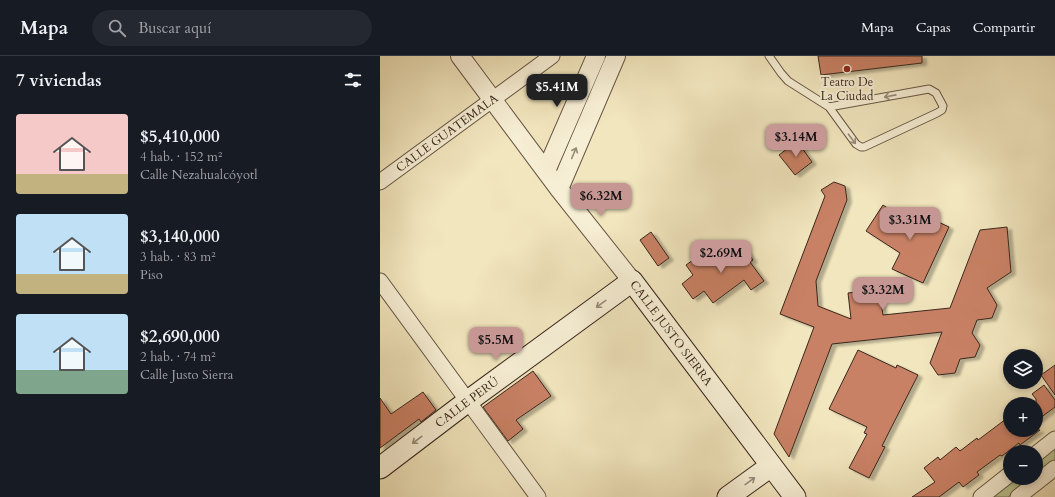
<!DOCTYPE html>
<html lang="es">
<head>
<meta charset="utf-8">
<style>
	body { margin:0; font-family:Cardo,serif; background:#242831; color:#f1f3f6; height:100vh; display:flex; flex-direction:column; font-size:15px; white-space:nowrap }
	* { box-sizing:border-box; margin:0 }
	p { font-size:13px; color:#9ea1a6 }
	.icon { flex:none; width:22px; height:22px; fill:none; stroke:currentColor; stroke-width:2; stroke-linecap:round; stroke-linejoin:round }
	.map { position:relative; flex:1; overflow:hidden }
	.panel { display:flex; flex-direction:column; background:#171b24; width:380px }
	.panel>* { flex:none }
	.controls { position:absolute; left:623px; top:293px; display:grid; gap:8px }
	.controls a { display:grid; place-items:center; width:40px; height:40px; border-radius:50%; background:#171b24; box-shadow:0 2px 6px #0003; font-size:20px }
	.price { position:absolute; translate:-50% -34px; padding:0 9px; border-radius:8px; background:#c59692; color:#111; font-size:13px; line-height:26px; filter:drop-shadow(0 1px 2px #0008) }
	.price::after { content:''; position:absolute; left:50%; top:24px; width:12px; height:9px; margin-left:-6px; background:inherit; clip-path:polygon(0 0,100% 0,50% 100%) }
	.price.on { background:#222; color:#fff }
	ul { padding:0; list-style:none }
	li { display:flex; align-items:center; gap:12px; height:100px; padding:0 16px }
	li span { display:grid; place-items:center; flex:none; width:112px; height:80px; border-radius:4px; color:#555 }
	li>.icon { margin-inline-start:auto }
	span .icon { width:48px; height:48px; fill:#fffc; stroke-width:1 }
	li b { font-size:17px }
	h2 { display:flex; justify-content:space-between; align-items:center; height:48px; padding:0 16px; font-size:17px }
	header { display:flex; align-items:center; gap:24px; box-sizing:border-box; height:56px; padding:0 20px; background:#171b24; border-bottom:1px solid #363941 }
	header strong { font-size:19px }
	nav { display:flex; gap:22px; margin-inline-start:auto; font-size:14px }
	.search { width:280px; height:36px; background:#242831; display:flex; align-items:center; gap:10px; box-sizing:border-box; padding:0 14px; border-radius:22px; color:#9ea1a6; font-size:15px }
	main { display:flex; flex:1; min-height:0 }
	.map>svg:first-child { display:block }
	.green { fill:#bac591; stroke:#7a7657 }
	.building { fill:#c98165; stroke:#39271d; filter:url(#shadow) }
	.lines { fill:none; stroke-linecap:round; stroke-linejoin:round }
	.service-casing { stroke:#675745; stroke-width:9 }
	.minor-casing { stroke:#675745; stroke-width:17 }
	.tertiary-casing { stroke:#675745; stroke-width:20 }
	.secondary-casing { stroke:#39271d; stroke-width:23 }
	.service { stroke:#f7efd5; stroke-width:7 }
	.minor { stroke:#f7efd5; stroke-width:15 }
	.tertiary { stroke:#f7efd5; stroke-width:18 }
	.secondary { stroke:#f7efd5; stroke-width:21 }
	.oneway { stroke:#988b79 }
	.poi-dot { fill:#8f2418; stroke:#f7efd5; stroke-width:1.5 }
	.labels { text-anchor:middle; stroke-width:4; stroke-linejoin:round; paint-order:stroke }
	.poi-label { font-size:12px; fill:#39271d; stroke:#f7efd5 }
	.street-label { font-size:12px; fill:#39271d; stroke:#f7efd5 }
</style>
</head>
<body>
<header>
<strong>Mapa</strong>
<div class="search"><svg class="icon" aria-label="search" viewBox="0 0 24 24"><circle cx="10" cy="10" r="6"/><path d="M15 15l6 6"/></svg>Buscar aquí</div>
<nav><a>Mapa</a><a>Capas</a><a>Compartir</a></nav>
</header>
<main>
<section class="panel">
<h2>7 viviendas<svg class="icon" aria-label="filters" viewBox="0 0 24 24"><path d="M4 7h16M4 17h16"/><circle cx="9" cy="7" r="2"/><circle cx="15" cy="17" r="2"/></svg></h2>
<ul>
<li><span style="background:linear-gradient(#f6c9c9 75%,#c2b280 0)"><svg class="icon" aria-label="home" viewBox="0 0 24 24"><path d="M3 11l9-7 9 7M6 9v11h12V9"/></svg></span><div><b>$5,410,000</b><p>4 hab. · 152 m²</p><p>Calle Nezahualcóyotl</p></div></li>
<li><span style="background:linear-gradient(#bfe0f5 75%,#c2b280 0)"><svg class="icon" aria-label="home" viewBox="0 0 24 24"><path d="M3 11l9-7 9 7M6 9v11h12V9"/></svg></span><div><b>$3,140,000</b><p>3 hab. · 83 m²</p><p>Piso</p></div></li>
<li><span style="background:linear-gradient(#bfe0f5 70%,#7fa58c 0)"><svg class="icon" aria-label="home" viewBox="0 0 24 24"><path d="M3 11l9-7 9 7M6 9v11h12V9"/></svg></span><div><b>$2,690,000</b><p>2 hab. · 74 m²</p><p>Calle Justo Sierra</p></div></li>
</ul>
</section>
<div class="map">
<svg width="675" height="441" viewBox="0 0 675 441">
	<defs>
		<filter id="shadow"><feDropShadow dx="4.5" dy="2.5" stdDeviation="1" flood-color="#0004"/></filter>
	</defs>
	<rect width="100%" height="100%" fill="#f2e6be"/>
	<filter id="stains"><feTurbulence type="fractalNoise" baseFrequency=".005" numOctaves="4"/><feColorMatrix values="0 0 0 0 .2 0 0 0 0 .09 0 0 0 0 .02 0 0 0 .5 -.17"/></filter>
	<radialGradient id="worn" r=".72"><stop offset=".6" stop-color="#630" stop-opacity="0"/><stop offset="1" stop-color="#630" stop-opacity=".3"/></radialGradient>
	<path class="green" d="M675,387v18l-19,15v-18z
		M630,422h23l-25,19h-23z"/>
	<path class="building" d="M438,0h104v7l-101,12z
		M417,85l15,21 -17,13 -16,-20z
		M454,126l11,4 2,14 -31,81 2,25 33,13 -3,-26 31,-4 4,26 67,-7 30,-78 27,-3 4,45 -24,16 10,17 -5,13 -15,2 -5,13 8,12 -5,12 -15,2 -5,14 -17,2 -8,-12 12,-31 -110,12 -43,113 -15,-23 40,-107 -34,-13 45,-118 -4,-6z
		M503,149l30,20 6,-12 30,14 -26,56 -31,-14 8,-16 -34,-22z
		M271,176l18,26 -11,8 -18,-26z
		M364,191l9,13 -3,2 14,19 -13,9 -7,-10 -31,23 -9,-12 -11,8 -11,-15 11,-9 -7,-10 24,-17 11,15z
		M478,294l38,18 1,-3 21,10 -31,61 -5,10 3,1 -16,31 -20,-10 18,-34 -3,-1 3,-6 -38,-18z
		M675,309v30l-14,-20z
		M153,315l18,25 -35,24 7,9 -15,12 -25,-34z
		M664,329l11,15v7l-19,14v-22l-4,-5z
		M43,336l13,18 -15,12 -2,-3 -39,29v-50l11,16z
		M630,360v14h30l-20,15 -1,-2 -17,13 -2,-1 -23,17 2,3 -16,12 -4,-5 -20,15h-27l23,-15 -11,-14 14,-11 2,3 16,-13 4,4 17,-13 1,2z"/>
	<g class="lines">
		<g class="service-casing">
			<path id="service" d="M389,0l12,17 7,8 41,26 27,37 5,3h3l73,-34 5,-3 1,-4 -7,-13 -7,-4 -100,18"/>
		</g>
		<g class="minor-casing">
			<g id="minor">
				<path id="s1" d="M0,126l172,-126"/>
				<path d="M0,225l158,216"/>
				<path d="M656,398l19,-15"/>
				<path d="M601,441l29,-23"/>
				<path d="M638,441l37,-29"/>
			</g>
		</g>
		<g class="tertiary-casing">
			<path id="tertiary" d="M80,0l99,133 73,92
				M166,115l50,-115
				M179,133l57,-133"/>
		</g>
		<g class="secondary-casing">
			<g id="secondary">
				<path id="s2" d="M0,412l88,-67 164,-120 163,216"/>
				<path d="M348,441l43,-31"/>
			</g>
		</g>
		<use href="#service" class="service"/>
		<use href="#minor" class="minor"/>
		<use href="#tertiary" class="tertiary"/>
		<use href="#secondary" class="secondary"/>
	</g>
	<defs><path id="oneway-shaft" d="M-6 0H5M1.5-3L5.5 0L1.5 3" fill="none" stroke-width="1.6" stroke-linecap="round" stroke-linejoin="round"/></defs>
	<g class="oneway">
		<use href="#oneway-shaft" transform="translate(510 40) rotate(169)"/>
		<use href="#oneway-shaft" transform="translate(472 83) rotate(53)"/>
		<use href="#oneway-shaft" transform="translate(194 97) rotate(-67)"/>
		<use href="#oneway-shaft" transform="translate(221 248) rotate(144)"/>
		<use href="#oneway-shaft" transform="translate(37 384) rotate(143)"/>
		<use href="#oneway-shaft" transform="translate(370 425) rotate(-36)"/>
	</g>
	<circle class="poi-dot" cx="467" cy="13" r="4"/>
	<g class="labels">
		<g class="poi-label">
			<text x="467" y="30">Teatro De<tspan x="467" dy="14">La Ciudad</tspan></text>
		</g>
		<g class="street-label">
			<text dy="4" stroke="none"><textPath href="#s1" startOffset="83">CALLE GUATEMALA</textPath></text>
			<text dy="4" stroke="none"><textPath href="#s2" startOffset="379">CALLE JUSTO SIERRA</textPath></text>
			<text dy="4" stroke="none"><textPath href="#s2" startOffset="109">CALLE PERÚ</textPath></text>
		</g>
	</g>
	<rect width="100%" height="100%" filter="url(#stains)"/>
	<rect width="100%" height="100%" fill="url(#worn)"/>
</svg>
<div class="controls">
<a><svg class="icon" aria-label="layers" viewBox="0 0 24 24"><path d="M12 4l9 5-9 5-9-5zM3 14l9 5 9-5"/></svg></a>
<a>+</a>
<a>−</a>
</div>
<b class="price on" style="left:177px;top:52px">$5.41M</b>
<b class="price" style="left:416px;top:102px">$3.14M</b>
<b class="price" style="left:221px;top:161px">$6.32M</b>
<b class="price" style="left:530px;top:185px">$3.31M</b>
<b class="price" style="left:341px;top:218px">$2.69M</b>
<b class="price" style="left:503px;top:255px">$3.32M</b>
<b class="price" style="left:116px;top:305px">$5.5M</b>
</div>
</main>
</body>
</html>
